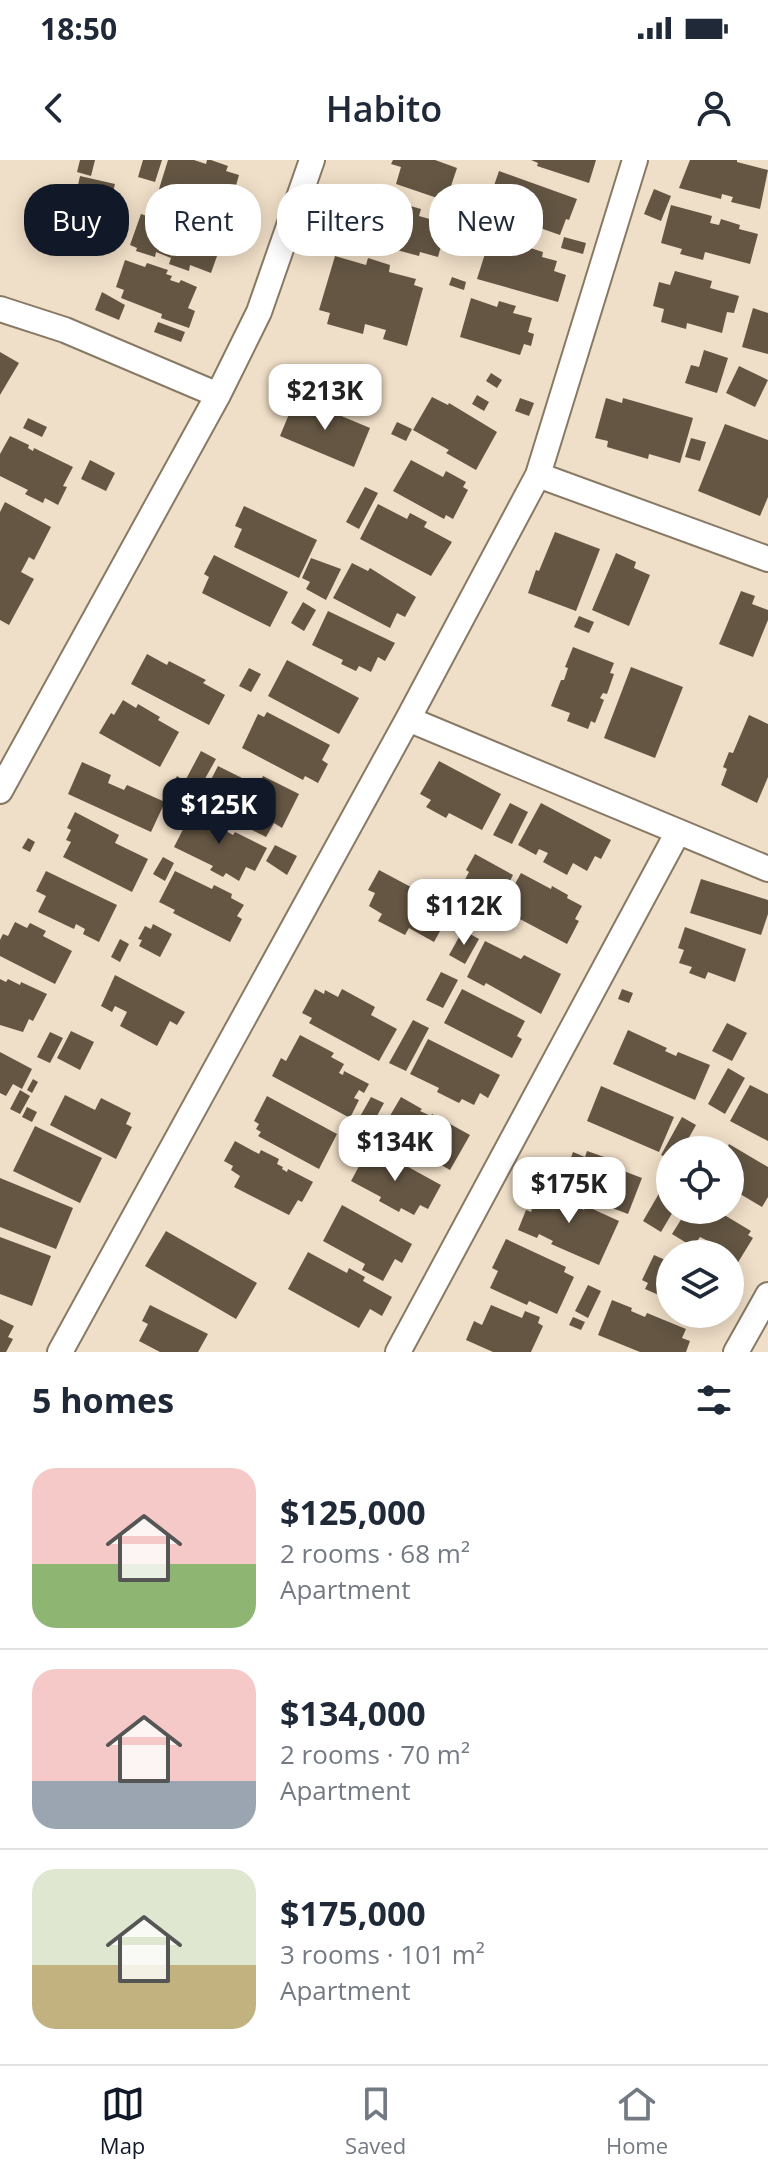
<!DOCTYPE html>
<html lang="en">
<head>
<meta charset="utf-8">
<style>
	body { margin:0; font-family:"Open Sans",sans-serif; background:#f6f6f7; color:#1f2937; height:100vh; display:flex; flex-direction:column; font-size:30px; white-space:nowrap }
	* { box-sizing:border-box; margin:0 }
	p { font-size:26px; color:#747a83 }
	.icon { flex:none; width:44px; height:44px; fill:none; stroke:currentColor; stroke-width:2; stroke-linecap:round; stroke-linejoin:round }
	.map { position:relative; height:1192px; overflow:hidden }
	.details { display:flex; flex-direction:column; background:#fff; flex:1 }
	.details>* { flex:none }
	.banner { position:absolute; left:24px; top:24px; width:720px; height:72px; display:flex; gap:16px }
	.tools { position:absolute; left:656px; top:976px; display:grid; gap:16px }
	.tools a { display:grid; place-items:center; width:88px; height:88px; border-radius:50%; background:#fff; box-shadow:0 4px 20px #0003; font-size:40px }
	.price { position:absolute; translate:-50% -68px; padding:0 18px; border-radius:16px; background:#fff; color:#222; font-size:26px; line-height:52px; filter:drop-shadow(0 2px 4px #0008) }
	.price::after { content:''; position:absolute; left:50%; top:48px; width:24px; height:18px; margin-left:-12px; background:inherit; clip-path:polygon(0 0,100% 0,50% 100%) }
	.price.current { background:#111827; color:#fff }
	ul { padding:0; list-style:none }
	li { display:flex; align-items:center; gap:24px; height:200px; padding:0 32px }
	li+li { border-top:2px solid #e0e1e3 }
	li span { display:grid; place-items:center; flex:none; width:224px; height:160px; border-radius:24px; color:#555 }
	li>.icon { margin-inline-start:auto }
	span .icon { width:96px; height:96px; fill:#fffc; stroke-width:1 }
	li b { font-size:34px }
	h2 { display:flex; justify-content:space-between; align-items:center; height:96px; padding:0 32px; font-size:34px }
	.pill { padding:0 28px; border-radius:32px; background:#fff; box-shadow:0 4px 20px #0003; font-size:28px; line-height:72px }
	.pill.current { background:#111827; color:#fff }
	.status { display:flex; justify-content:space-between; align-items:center; height:56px; padding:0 40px; background:#fff; direction:ltr }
	.status svg { height:22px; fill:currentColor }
	header { display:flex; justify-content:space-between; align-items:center; height:104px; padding:0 32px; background:#fff; font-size:36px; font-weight:600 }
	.tab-bar { display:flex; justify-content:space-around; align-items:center; height:112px; border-top:2px solid #e0e1e3; background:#fff; font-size:22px; color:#747a83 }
	.tab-bar a { display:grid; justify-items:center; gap:4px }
	.tab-bar .current { color:#111827 }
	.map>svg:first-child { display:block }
	.building { fill:#645643 }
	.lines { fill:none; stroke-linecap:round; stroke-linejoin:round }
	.minor-casing { stroke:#887965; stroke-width:28 }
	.minor { stroke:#fff; stroke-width:24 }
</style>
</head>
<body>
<div class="status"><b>18:50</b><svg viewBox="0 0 49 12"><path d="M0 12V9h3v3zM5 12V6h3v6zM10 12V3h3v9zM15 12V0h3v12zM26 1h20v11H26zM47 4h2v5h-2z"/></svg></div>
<header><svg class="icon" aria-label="back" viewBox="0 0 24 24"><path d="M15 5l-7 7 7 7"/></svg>Habito<svg class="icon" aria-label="person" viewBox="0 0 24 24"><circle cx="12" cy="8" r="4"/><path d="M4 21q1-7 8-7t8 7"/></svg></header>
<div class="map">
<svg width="768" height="1192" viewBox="0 0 768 1192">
	<rect width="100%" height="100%" fill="#f0dfc8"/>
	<path class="building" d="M80,0h15l-4,16 -14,-4z
		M143,0h19l-7,22 -17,-5z
		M168,0h26l12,4 1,-4h4l17,6 -2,5 13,4 -4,14 5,2 -8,22 -73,-24z
		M393,0h42l22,8 -11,33 -50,-17 5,-17 -10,-3z
		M531,0h65l-7,23 -52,-17 1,-3z
		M690,0h47v2l31,8 -8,39 -29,-7 2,-5 -11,-3 -1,5 -42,-11z
		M499,11l78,28 -8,21 -3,-1 -6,16 -74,-26z
		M80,16l35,8 -7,28 -34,-9z
		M346,28l10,3 -5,14 -9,-3z
		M654,29l17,7 -10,25 -17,-7z
		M365,33l56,16 -2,7 28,8 -9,33 -18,-5 -1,4 -26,-7 -1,4 -22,-7 7,-23 -20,-6z
		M671,45l41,11 -2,7 9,2 2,-6 19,6 -1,4 19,5 -8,30 -45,-12 -2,8 -23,-6 2,-5 -21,-6z
		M141,54l35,12 2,-7 35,12 -3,7 12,4 -11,31 -21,-8 -1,6 -20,-7 2,-6 -15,-6 -1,5 -19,-6 1,-3 -7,-3z
		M465,60l13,5 -10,28 -13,-5z
		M564,77l22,6 -3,11 -22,-6z
		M489,81l34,10 1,-5 19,6 -1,5 15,4 -3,10 12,4 -8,27 -81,-23z
		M335,96l31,9 2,-7 22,7 -1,7 27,7 -2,6 9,3 -16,58 -24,-7 3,-9 -21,-6 -2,10 -36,-10 3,-11 -11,-3z
		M125,100l20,7 2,-4 21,7 -2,4 6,2 -2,4 9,3 2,-3 16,7 -9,21 7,3 -6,17 -28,-10 1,-4 -41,-16 3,-8 -8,-3z
		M675,111l37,10 -2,7 29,8 -5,17 -7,-1 -5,21 -35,-10 -1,6 -25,-7 3,-13 -11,-3 6,-24 11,3z
		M452,117l14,5 -2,8 -15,-5z
		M102,132l23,13 -6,15 -24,-10z
		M471,138l26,9 2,-6 17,5 -3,7 19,5 -4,14 6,2 -3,12 -7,-2 -4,11 -60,-18z
		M753,148l15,5v41l-26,-7z
		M158,162l27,10 -4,10 -27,-10z
		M704,190l24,8 -11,35 -32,-10 6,-18 8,2z
		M0,192l19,11 -19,32z
		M284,206l19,8 -6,14 -19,-8z
		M739,206l29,14 -13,27 -29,-14z
		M491,213l11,7 -5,8 -11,-7z
		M477,235l12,7 -5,9 -12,-7z
		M296,237l74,31 -16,39 -74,-31z
		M432,237l16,8 1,-2 48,29 -21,38 -30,-17 3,-3 -36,-20z
		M520,238l14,5 -5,13 -14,-5z
		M606,238l16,5 1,-5 70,20 -13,45 -31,-9 -1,5 -41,-12 1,-6 -13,-3z
		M28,258l19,9 -5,10 -19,-9z
		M397,262l15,7 -6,12 -15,-7z
		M725,264l43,16v57l-8,19 -62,-25z
		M10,276l19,9 -1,3 5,3 1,-3 39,19 -10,19 4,1 -9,18 -13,-7 -2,5 -18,-9 3,-4 -28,-14v-22z
		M691,278l15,4 -6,19 -15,-4z
		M90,300l25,13 -9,18 -25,-12z
		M411,300l32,17 3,-6 20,11 -3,5 5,3 -15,29 -7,-4 -2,4 -51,-28z
		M365,327l13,6 -19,36 -13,-7z
		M5,342l46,25 -17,33 -5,-3 -8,15 13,7 -25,46 -9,-5v-108z
		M378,344l29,15 3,-6 17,9 -3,5 28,15 -21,34 -71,-37z
		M244,346l73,34 -18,38 -65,-31 8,-18 -7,-3z
		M555,372l45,17 -24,62 -48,-18 8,-23 3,1z
		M616,393l20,9 -2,6 16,7 -21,51 -37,-16z
		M214,395l74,37 -18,35 -68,-34 7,-16 -5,-3z
		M311,398l30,11 -15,31 -20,-11 4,-7 -8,-4z
		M352,403l16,8 2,-3 46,29 -11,20 -8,-4 -7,15 -57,-30z
		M741,431l14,5 -3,8 16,6v10l-15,37 -34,-13z
		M303,442l13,8 -12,21 -13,-8z
		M328,451l67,32 -10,18 -7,-4 -7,15 -12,-6 -3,5 -15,-7 2,-4 -31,-15z
		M579,456l15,6 -5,11 -15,-6z
		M573,487l41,16 -4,10 4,1 -7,20 -4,-1 -3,5 4,2 -9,23 -4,-2 -3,8 -21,-8 3,-8 -19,-7 10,-26h3l4,-12 -3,-1z
		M147,494l20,11 2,-4 37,19 -3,3 22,12 -16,30 -78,-41z
		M287,500l72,38 -20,36 -71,-38z
		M631,507l52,20 -28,71 -51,-20z
		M249,508l12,6 -10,18 -12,-6z
		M123,540l13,8 2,-4 22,13 -2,3 21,12 -19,35 -61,-34 12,-20 3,2z
		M267,552l63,33 -8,15 6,4 -10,19 -13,-7 -2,4 -61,-32 16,-34 6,3z
		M749,555l19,9v53l-11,26 -36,-18 6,-16 -4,-2 6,-15 4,1z
		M201,591l15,8 -24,43 -23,-12 8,-14 8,5z
		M439,601l62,33 -19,36 -33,-17 -3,5 -20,-11 5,-7 -11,-6z
		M82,602l29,13 -3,8 16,7 3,-5 38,17 -14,30 -83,-38z
		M218,606l32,16 -5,10 7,4 11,-20 36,18 -17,34 -8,-5 -8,14 -67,-34z
		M510,643l18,9 -16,32 -19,-9z
		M541,643l70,37 -10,19 -6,-3 -8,15 -14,-8 -6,12 -24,-13 5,-9 -9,-4 -3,6 -18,-10z
		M194,648l28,14 -3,5 14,8 2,-3 32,16 -12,23 -9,-4 -7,14 -13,-8 -3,4 -13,-7 3,-4 -39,-19z
		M75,652l44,23 -4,8 33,16 -16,33 -69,-35 8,-15 -5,-2 5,-10 -4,-2z
		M28,678l7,4 -5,10 -8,-4z
		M275,685l22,11 -10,19 -21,-14z
		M475,694l38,21 -13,26 -16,-8 4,-8 -6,-3 -4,9 -15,-8 6,-11 -3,-2z
		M163,697l11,6 -9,18 -12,-7z
		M379,710l73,39 -18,33 -25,-14 -4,7 -27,-14 4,-7 -13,-8 6,-13 -7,-3z
		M46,711l71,34 -18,37 -16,-8 2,-5 -9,-5 -2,5 -36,-17 8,-16 -10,-5z
		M175,711l37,18 2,-4 18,9 -1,4 13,7 -7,11 5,3 -12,23 -57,-29 2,-3 -16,-8z
		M521,713l30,16 1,-3 16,9 -1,3 15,8 -7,13 4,2 -12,23 -66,-35z
		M701,719l67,21v14l-7,21 -71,-22z
		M15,762l12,6 3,-5 16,8 -3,5 29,15 -17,33 -55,-28v-16l3,-6 5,2z
		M153,764l19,10 -12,23 -21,-11 3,-6 -4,-1 7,-13 6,3z
		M685,767l61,22 -11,33 -27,-10 -3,7 -16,-6 3,-6 -13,-4 5,-13 -6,-2z
		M463,770l16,9 -14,25 -16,-9z
		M120,779l9,5 -9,18 -9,-5z
		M485,781l36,18 3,-4 37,19 -20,40 -55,-31 -2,3 -17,-9z
		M441,812l17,8 -15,28 -17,-8z
		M115,815l70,37 -8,13 -7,-4 -13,25 -37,-20 7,-14 -12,-6 -3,6 -11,-6z
		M0,819l6,3 2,-3 12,6 1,-3 26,12 -14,27 -4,-2 -6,13 -23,-7z
		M315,829l9,5 1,-4 13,7 4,-8 33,18 -4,8 26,14 -18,32 -70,-38 3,-5 -10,-5z
		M462,829l63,32 -8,15 5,3 -10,19 -68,-35z
		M622,829l11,4 -4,10 -11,-4z
		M413,860l16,8 -23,43 -17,-8z
		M727,863l20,10 -15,28 -20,-10z
		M628,870l39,18 -2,3 11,5 2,-4 32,13 -15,35 -82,-36z
		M71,871l23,11 -14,28 -23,-12z
		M50,872l13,6 -13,25 -13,-6z
		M300,875l34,18 -3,4 13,7 -5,9 4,2 1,-4 25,13 -5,9 -5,-3 -5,8 5,2 -9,18 -78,-42 9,-18 5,3z
		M428,879l72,36 -12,23 -8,-5 -6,12 -12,-6 -3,4 -22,-11 2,-4 -29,-14z
		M0,892l32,17 -10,20 -9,-5 -7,12 -6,-3z
		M728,908l17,10 -20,36 -17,-10z
		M33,919l5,3 -6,11 -5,-3z
		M750,925l18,9v47l-38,-20z
		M601,926l73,31 -15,35 -72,-31z
		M20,930l10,6 -10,18 -10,-5z
		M65,935l30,15 6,-12 30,15 -5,11 6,3 -16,32 -66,-34z
		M267,936l70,38 -18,35 -61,-33 3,-4 -5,-3 3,-5 -5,-3z
		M371,937l13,6 -18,33 -13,-7z
		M401,937l21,12 -2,2 11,5 1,-2 38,21 -20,35 -69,-39z
		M27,947l10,5 -5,10 -10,-5z
		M682,957l14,8 -14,25h-12v9l-9,-4z
		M35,966l67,32 -22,45 -67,-32z
		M235,981l24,13 2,-4 18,9 -2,5 6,3 -1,2 5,3 1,-3 25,13 -11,20 -4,-2 -9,15 -55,-28 6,-11 -9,-6 2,-4 -9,-5z
		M729,984l39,23v30l-6,10 -32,-19v-38h-4z
		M370,986l71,39 -13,24 -8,-4 -6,10 -13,-7 -2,4 -20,-11 2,-4 -30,-16z
		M587,991l23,8 -2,6 34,13 -14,36 -77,-29 8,-23 9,4 5,-14 12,5z
		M542,998l12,7 -8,14 -13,-7z
		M0,1018l73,30 -17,41 -56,-22z
		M537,1025l40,17 -2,4 9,4 2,-4 33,15 -20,44 -48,-21 2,-3 -14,-7 -2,4 -19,-8 8,-20 5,2 3,-8 -4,-2z
		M661,1030l9,5v15h4l-13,22 -18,-11z
		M342,1045l70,39 -10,19 -7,-4 -12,22 -21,-11 3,-6 -42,-23z
		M687,1050h29l35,21 -3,4 5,3 -16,26 -4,-2 -3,6v-14l-30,-1 8,-12 -8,-4 -7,10 -21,-13z
		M166,1071l91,52 -21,36 -91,-53z
		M0,1077l51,19 -19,50 -32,-12z
		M506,1079l60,28 -2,5 10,5 -17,37 -28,-13 -2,4 -37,-17 8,-17 -6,-3z
		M308,1092l39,21 2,-5 16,9 -2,4 29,16 -10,19 -12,-7 -11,19 -71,-39z
		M654,1095l16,7v38l-25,-11 3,-6 -6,-3z
		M588,1125l13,6 -13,27 -13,-7z
		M612,1140l20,8 -1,3 14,6 2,-4 39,16 -4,9 8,3 -4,11h-46l-42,-17z
		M150,1145l58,29 -10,18h-38l-21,-11 9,-17 -6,-3z
		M491,1145l31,13 3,-7 15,6 -2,6 5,3 -12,26h-38l-27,-12 8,-19 8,4z
		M573,1157l12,5 -4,8 -12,-5z
		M0,1159l14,7 -6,11 5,2 -7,13h-6z"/>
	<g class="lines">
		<g class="minor-casing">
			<path id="minor" d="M0,149l65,21 153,65
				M538,315l230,84
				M408,559l360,150
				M0,631l218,-396 41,-83 53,-152
				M60,1192l348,-633 130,-244 97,-315
				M398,1192l280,-520
				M736,1192l32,-57"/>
		</g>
		<use href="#minor" class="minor"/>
	</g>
</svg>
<div class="tools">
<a><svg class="icon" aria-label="locate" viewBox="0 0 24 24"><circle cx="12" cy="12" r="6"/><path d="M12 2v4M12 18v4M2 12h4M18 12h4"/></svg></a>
<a><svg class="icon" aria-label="layers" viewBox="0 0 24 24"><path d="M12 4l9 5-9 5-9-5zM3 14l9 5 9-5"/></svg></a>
</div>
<b class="price" style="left:325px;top:272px">$213K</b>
<b class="price current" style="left:219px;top:686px">$125K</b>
<b class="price" style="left:464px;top:787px">$112K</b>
<b class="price" style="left:395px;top:1023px">$134K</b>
<b class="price" style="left:569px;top:1065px">$175K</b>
<div class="banner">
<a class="pill current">Buy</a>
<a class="pill">Rent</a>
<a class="pill">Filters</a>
<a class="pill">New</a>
</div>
</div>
<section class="details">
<h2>5 homes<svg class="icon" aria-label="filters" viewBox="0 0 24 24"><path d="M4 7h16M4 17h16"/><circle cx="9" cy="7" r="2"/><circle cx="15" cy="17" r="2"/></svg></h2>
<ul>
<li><span style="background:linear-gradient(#f6c9c9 60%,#8fb573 0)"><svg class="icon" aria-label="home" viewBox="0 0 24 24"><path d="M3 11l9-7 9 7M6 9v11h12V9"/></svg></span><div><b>$125,000</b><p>2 rooms · 68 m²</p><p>Apartment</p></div></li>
<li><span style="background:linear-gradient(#f6c9c9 70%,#9aa5b1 0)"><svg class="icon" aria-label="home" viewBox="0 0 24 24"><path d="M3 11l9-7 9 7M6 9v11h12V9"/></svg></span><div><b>$134,000</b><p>2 rooms · 70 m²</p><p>Apartment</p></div></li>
<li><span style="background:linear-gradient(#dfe7d0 60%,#c2b280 0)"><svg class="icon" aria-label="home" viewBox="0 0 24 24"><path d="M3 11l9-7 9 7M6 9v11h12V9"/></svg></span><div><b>$175,000</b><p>3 rooms · 101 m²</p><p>Apartment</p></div></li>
</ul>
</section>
<nav class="tab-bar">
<a class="current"><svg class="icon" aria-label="map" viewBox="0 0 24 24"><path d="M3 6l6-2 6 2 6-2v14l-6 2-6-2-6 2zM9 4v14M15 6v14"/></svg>Map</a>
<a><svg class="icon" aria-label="saved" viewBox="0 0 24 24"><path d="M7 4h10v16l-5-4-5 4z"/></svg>Saved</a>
<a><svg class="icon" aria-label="home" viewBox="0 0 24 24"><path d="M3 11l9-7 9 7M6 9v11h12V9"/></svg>Home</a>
</nav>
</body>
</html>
